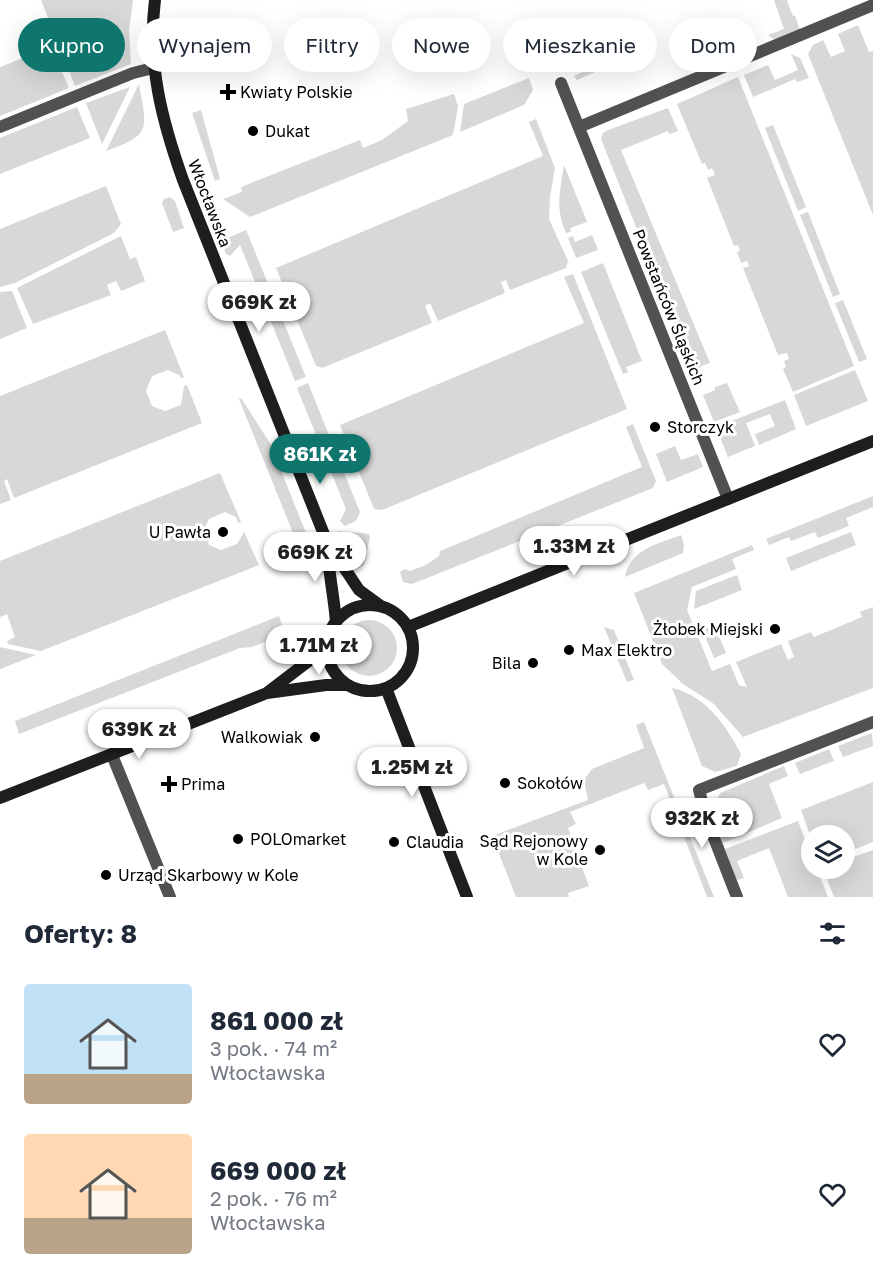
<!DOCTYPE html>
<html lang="pl">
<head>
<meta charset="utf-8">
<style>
	body { margin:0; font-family:"Golos Text",sans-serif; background:#f2f2f3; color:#1f2937; height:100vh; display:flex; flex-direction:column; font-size:22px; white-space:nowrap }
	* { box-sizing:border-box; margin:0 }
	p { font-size:20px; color:#747a83 }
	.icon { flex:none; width:33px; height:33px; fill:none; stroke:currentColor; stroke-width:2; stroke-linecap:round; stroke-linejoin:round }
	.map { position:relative; height:897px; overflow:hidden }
	.side { display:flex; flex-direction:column; background:#fff; flex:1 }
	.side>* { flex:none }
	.hud { position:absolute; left:18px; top:18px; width:837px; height:54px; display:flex; gap:12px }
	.fabs { position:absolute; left:801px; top:825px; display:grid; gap:12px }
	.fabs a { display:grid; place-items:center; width:54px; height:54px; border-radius:50%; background:#fff; box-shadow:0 6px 24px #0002; font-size:30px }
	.price { position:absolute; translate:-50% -51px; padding:0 14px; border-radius:21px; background:#fff; color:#222; font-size:20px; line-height:39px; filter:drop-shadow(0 2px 3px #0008) }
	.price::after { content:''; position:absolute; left:50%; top:36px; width:18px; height:14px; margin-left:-9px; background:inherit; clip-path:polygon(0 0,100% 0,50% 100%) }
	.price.active { background:#0f766e; color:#fff }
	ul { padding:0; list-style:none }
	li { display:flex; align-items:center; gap:18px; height:150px; padding:0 24px }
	li span { display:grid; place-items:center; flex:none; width:168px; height:120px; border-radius:6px; color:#555 }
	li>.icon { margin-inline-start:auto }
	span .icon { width:72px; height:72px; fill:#fffc; stroke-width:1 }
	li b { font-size:26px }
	h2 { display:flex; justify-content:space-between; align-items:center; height:72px; padding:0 24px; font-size:26px }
	.pill { padding:0 21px; border-radius:27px; background:#fff; box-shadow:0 6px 24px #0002; font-size:21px; line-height:54px }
	.pill.active { background:#0f766e; color:#fff }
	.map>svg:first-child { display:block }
	.green { fill:#d8d8d8 }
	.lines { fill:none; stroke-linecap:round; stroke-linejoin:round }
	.street { stroke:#515151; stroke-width:12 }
	.secondary { stroke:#1e1e1e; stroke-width:12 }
	.poi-dot { fill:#000; stroke:#fff; stroke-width:2 }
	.labels { text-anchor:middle; stroke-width:6; stroke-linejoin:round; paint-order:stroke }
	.poi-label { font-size:16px; fill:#000; stroke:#fff; text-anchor:start }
	.street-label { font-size:16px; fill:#000; stroke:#fff }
</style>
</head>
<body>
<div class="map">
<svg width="873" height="897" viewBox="0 0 873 897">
	<rect width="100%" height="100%" fill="#fff"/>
	<path class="green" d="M41,0h92l-4,31 2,33 -56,22z
		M774,0h14l-1,1 6,15h2l5,14 -25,10 -7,-5 16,-6z
		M585,24l15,46 -23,10 -3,-4 13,-6 -14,-42z
		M858,25l11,27 4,-1v164l-65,-161 5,-9 10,-5 8,17 14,-6 -7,-17z
		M51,47l18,41 -69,28v-49z
		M791,54l9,4 9,20 -12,4 -2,-3 -42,18 -9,-22 24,-10 7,15 23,-10z
		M738,77l116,289 -61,26 -10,-23 3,-2 -2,-6 5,-2 -2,-6 -9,2 -35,-87 6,-2 -2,-5 -6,2 -4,-11 3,-1 -2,-6 -4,1 -27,-68 8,-3 -3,-7 -4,2 -3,-7 -3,1 -25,-60z
		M529,78l4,12 -9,15 -64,27 4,-28z
		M139,84c8,45 13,51 -33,67z
		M130,87l-28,57 -16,-41z
		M454,94l4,12 -5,29 -203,82 -27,-18 19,-7 -1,-5 119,-47 3,8 19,-8 26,-19 -2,-12z
		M77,107l13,31 -90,36v-36z
		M668,108l10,23 -9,3 -1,-3 -47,19 89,213 -9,3 -5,12 -95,-239 2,-6 5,-3z
		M201,110l19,69 -5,2 -23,-68z
		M536,119l19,49 -5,29 -1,22 19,42 -2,7 -56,22 -4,-10 -5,2 4,11 -67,28 -8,-18 -5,3 7,17 -110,45 -6,-2 -40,-98 267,-112 -14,-34z
		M773,125l33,82 -8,4 -33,-83z
		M564,165l23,57 -17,6 1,4 -5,1c-11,-25 -6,-42 -2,-68z
		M106,186l15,38 -7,9 -99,50 -15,4v-58z
		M170,197l5,4 9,27 -11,4 -11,-29 2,-4z
		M808,212l32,82 -7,3 -33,-82z
		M246,230l3,7 57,140 -11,4 -55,-136 -10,11 -4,-2 -5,-13z
		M592,235l6,15 -22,8 -8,-20 5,-2 2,6z
		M121,236l9,23 6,-2 9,24 -24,10 -5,-10 -9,4 4,10 -78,29 -16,-36z
		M603,263l39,98 -16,6 2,5 -5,2 -42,-102z
		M573,274l54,135 -245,101 -8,-1 -34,-84 244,-102 -20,-46z
		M12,291l15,37 -27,11v-47z
		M843,300l24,59 -8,3 -24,-59z
		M165,330l19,47 -3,1 -2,-3 -11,-5 -16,6 -6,15 6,15 13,5 16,-6 3,-19 3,-1 15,38 -188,75 -7,-19 -3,2 7,19 -11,4v-108z
		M855,370l13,31 -62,25 -12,-31z
		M308,383l52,129 -4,9 -11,5 -5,-5 6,-12 -49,-121z
		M727,383l13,29 -26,10 -11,-27 12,-5v-3z
		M241,398l29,45 42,105 -2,8 -4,1 -5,-4 -62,-154z
		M785,400l11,29 -37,16 -4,-11 20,-8 -5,-12 -24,9 9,23 -27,11 -12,-30z
		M633,424l23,57 -3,7 -241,96 -9,-2 -3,-10 5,-3 5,2 16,-6 13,-9 1,-5 202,-84 -16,-40z
		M675,446l6,14 17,-6 5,13 -36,15 -11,-28z
		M220,473l21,49 -3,1 -2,-6 -11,-5 -16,7 -5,10 5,16 12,5 16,-6 7,-12 15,33 -218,86 -33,-7 -1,-3 8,-4 -8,-23 -7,3v-56z
		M873,496v11l-27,11 3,8 -31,12 -3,-6 -24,9 -2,-4 -20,8 -3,-6z
		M338,531c11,3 20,0 31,3l1,3 -6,28 -10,5z
		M851,532l5,13 -65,26 -5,-13z
		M681,535l3,10 -1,8 -58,24c5,-28 33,-33 56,-42z
		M752,545l2,5 -22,9 4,10 -44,18 -5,23 25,61 18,-7 9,21 8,2 -11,-25 45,-18 7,16 6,-3 -6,-16 23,-9 3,5 48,-20 -2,-5 13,-5v81l-130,49 -29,-33 -31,-20 -21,-20 -28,-71z
		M737,575l5,15 -48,19 2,-18z
		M279,616l6,18 -33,13 -12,1 -221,86 -4,-13z
		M341 648a28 28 0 1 1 56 0a28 28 0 1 1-56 0Z
		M713,625l2,1 11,27 -12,5 -12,-29z
		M604,627l10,3 20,50 -7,2z
		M0,647l36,8 -36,14z
		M672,688c33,7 54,37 69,66l-4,12 -22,6 -13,-6z
		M644,722l70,175h-7l-43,-113 -16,6 -4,-7 -74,29 6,12 -8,4 21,58 -21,7 1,4h-53l-24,-61 96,-36 -4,-20 8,-11 52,-21 -8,-23z
		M872,733l1,13 -30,11 -5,-11z
		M829,749l5,12 -34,13 -5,-11z
		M784,766l4,10 -19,8 13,34 -59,25 -11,-33 8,-17z
		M873,782v60l-28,11 -1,-17h-32l-1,2 -10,-28z
		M798,821l13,34 1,13 5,1 11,28h-40l-19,-49 -32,13 7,17 -7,2 -12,-31z
		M873,850v47h-39l-11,-28 21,-1 1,-8z"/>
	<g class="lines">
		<path class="street" d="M561,83l167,416
			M0,127l133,-54 20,-5
			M579,127l294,-122
			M112,755l58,142
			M737,897l-30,-77 -8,-30 174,-68"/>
		<path class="secondary" d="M155,0c-8,64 7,121 28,180l144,362 32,48 22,16
			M327,543c1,27 7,53 9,79
			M327 648a43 43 0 1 1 86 0a43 43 0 1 1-86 0Z
			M408,627l465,-186
			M386,688l81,209
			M268,692l59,-45
			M0,798l267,-105 59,-8h21"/>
	</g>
	<g class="poi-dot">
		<path d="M225 83h6v6h6v6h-6v6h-6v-6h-6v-6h6z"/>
		<circle cx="253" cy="131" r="6"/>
		<circle cx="655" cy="427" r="6"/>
		<circle cx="223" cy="532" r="6"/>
		<circle cx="775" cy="629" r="6"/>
		<circle cx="569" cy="650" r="6"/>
		<circle cx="533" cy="663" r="6"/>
		<circle cx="315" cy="737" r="6"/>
		<circle cx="505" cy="783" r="6"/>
		<path d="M166 775h6v6h6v6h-6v6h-6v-6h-6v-6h6z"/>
		<circle cx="238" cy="839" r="6"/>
		<circle cx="394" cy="842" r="6"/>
		<circle cx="600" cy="850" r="6"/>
		<circle cx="106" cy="875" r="6"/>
	</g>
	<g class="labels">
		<g class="poi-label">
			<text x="240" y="98">Kwiaty Polskie</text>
			<text x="265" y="137">Dukat</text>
			<text x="667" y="433">Storczyk</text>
			<text x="211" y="538" text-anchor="end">U Pawła</text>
			<text x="763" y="635" text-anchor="end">Żłobek Miejski</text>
			<text x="581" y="656">Max Elektro</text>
			<text x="521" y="669" text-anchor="end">Bila</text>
			<text x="303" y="743" text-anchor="end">Walkowiak</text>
			<text x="517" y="789">Sokołów</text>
			<text x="181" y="790">Prima</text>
			<text x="250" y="845">POLOmarket</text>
			<text x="588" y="847" text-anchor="end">Sąd Rejonowy<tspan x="588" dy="18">w Kole</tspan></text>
			<text x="406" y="848">Claudia</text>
			<text x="118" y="881">Urząd Skarbowy w Kole</text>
		</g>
		<g class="street-label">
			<text transform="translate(210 203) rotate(69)" y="6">Włocławska</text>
			<text transform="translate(669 307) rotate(68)" y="6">Powstańców Śląskich</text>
		</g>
	</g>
</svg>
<div class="fabs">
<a><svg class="icon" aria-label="layers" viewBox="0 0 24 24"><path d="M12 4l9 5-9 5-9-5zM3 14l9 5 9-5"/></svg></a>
</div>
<b class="price" style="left:259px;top:333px">669K zł</b>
<b class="price active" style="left:320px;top:485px">861K zł</b>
<b class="price" style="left:574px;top:577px">1.33M zł</b>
<b class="price" style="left:315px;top:583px">669K zł</b>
<b class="price" style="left:319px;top:676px">1.71M zł</b>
<b class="price" style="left:139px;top:760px">639K zł</b>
<b class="price" style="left:412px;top:798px">1.25M zł</b>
<b class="price" style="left:702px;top:849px">932K zł</b>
<div class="hud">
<a class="pill active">Kupno</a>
<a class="pill">Wynajem</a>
<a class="pill">Filtry</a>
<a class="pill">Nowe</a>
<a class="pill">Mieszkanie</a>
<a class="pill">Dom</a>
</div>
</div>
<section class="side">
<h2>Oferty: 8<svg class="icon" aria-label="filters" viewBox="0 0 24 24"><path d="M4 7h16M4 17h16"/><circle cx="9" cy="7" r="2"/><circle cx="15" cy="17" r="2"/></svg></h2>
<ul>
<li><span style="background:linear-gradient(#bfe0f5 75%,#b9a48a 0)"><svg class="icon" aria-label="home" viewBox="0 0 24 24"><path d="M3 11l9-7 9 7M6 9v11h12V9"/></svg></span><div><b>861 000 zł</b><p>3 pok. · 74 m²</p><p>Włocławska</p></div><svg class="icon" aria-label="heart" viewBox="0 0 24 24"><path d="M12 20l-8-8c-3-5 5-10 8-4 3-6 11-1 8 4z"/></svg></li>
<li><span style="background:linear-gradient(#ffd9b3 70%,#b9a48a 0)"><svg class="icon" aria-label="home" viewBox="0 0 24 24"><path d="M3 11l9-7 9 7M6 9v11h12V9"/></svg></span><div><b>669 000 zł</b><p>2 pok. · 76 m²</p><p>Włocławska</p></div><svg class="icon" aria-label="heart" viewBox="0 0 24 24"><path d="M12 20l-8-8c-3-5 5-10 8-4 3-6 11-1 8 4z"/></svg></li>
</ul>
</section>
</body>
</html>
